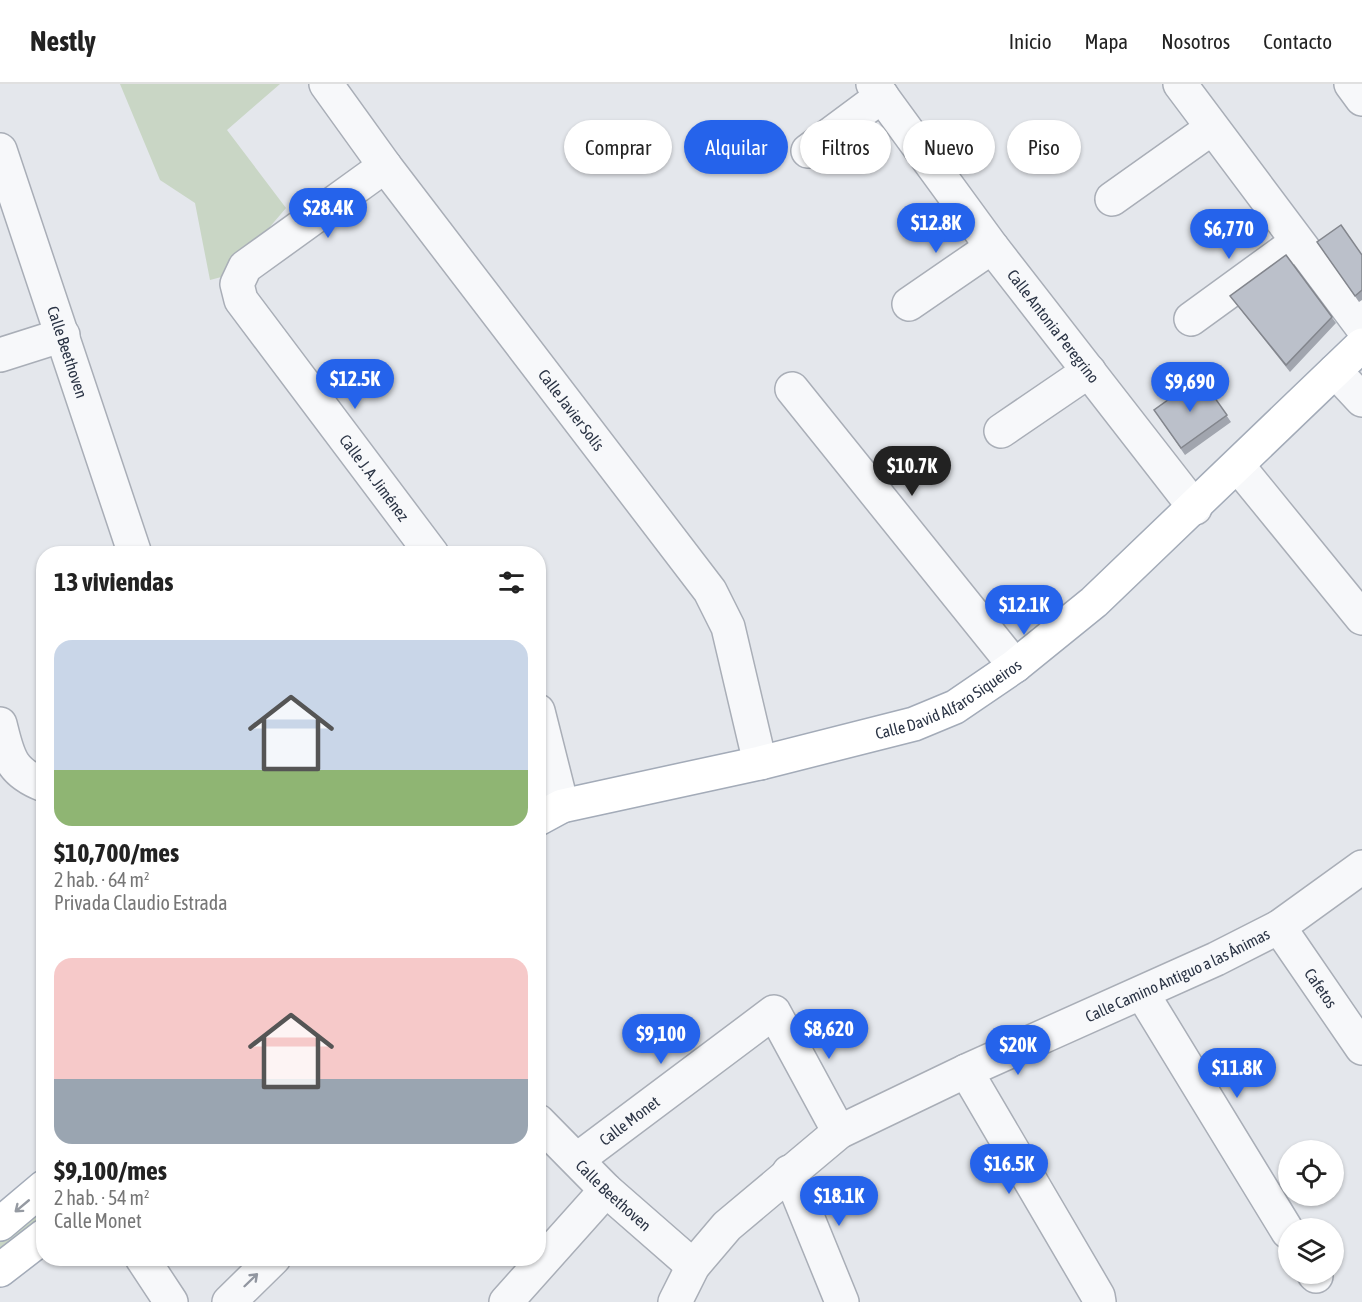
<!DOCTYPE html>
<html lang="es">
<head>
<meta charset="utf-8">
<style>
	body { margin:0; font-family:"Asap Condensed",sans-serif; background:#f2f2f2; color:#222; height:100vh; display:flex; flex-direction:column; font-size:22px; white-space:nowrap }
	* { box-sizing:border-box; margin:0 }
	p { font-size:20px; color:#767676 }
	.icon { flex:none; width:33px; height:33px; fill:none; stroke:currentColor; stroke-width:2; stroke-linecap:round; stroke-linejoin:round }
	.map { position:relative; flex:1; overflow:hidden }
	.side { position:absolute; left:36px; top:462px; width:510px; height:720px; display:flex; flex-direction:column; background:#fff; border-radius:24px; box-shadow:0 2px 4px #0004 }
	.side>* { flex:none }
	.top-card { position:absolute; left:564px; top:36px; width:570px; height:54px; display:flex; gap:12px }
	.buttons { position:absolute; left:1278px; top:1056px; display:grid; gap:12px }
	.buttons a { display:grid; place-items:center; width:66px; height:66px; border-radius:50%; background:#fff; box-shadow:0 2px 4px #0004; font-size:30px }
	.price { position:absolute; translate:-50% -51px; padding:0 14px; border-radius:21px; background:#2563eb; color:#fff; font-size:20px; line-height:39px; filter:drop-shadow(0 2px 3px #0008) }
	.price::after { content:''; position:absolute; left:50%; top:36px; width:18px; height:14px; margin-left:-9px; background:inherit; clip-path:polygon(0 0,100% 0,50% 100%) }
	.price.active { background:#222; color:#fff }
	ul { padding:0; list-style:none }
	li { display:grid; align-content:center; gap:12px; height:318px; padding:0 18px }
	li span { display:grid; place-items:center; height:186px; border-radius:18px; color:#555 }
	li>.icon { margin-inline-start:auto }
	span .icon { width:108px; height:108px; fill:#fffc; stroke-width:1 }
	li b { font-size:26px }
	h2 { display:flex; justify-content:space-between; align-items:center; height:72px; padding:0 18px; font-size:26px }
	.chip { padding:0 21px; border-radius:27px; background:#fff; box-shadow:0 2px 4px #0004; font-size:21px; line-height:54px }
	.chip.active { background:#2563eb; color:#fff }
	header { display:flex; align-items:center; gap:36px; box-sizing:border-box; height:84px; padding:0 30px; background:#fff; border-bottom:2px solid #e0e0e0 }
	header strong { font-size:28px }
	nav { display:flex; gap:33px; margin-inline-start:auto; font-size:21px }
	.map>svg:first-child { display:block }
	.green { fill:#c9d6c5 }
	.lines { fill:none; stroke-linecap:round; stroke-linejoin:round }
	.minor-casing { stroke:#a9aeb7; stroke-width:36 }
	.major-casing { stroke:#a3abb8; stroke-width:36 }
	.minor { stroke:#f7f8fa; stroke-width:33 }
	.major { stroke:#fff; stroke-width:33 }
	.wall { fill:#a1a5ae }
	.building { fill:#bbc0ca; stroke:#83868d; stroke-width:1.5 }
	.oneway { stroke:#959aa2 }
	.oneway2 { stroke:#9196a0 }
	.labels { text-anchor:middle; stroke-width:5; stroke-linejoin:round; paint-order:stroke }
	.street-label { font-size:16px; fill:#2b3445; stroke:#f4f6f9 }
</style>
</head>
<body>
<header>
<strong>Nestly</strong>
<nav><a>Inicio</a><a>Mapa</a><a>Nosotros</a><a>Contacto</a></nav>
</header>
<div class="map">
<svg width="1362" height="1218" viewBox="0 0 1362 1218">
	<rect width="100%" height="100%" fill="#e4e7ec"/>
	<path class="green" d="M120,0h160l-53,46 59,78 -57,67 -19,5 -15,-77 -35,-23z
		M43,1117v20l-43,37v-23z"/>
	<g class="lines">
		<g class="minor-casing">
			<g id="minor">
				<path id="s1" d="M326,0l59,82 325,425 18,36 32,136"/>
				<path id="s2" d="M873,0l119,163 203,261"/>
				<path d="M1180,0l182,243"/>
				<path d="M1351,0l11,15"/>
				<path id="s3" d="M0,66l135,404"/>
				<path d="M808,67l74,-55"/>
				<path id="s4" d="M385,82l-140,101 -8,17 4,16 191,254"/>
				<path d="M1112,115l100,-71"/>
				<path d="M909,220l83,-57"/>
				<path d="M1191,235l106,-77"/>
				<path d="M0,271l63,-20"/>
				<path d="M1335,287l27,29"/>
				<path d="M792,305l223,277"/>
				<path d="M1001,347l88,-60"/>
				<path d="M1238,382l124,152"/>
				<path d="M538,627l24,95"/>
				<path d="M0,640c8,32 10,48 44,61"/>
				<path id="s5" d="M1279,843l83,121"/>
				<path d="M1142,909l146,239"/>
				<path d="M966,987l132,225 1,6"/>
				<path id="s6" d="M538,1037l68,69 87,76"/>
				<path id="s7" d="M578,1075l196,-147 65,120"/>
				<path d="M789,1088l53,130"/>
				<path d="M142,1174l29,44"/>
				<path d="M1314,1190l2,2"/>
				<path d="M229,1218l45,-44"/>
				<path d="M506,1218l100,-112"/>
				<path id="s8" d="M675,1218l18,-36 34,-40 112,-94 127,-61 250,-112 63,-32 83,-60"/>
			</g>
		</g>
		<g class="major-casing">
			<g id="major">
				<path id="s9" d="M538,735l24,-13 198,-43 154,-39 41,-17 60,-41 79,-64 268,-257"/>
				<path d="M0,1140l44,-37"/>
				<path d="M0,1186l44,-34"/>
			</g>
		</g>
		<use href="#minor" class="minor"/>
		<use href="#major" class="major"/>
	</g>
	<path class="wall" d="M1317,158l45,13v45l-3,2z
		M1286,171l50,68 -46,49 -60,-76z
		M1200,293l31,45 -46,33 -31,-45z"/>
	<path class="building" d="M1341,141l21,30v35l-7,6 -38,-54z
		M1286,171l46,62 -46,48 -56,-69z
		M1200,293l27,38 -46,33 -27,-38z"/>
	<defs><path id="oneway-shaft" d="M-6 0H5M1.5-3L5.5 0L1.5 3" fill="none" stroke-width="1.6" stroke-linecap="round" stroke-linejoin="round" transform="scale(1.5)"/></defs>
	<use class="oneway" href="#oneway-shaft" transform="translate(22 1122) rotate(140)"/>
	<use class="oneway2" href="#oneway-shaft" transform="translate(251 1196) rotate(-44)"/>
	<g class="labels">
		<g class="street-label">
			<text dy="6" stroke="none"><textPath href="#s2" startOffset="302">Calle Antonia Peregrino</textPath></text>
			<text dy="6" stroke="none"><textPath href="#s3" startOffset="213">Calle Beethoven</textPath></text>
			<text dy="6" stroke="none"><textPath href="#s1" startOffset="408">Calle Javier Solís</textPath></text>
			<text dy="6" stroke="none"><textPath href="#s4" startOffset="430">Calle J. A. Jiménez</textPath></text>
			<text dy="6" stroke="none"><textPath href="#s9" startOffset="430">Calle David Alfaro Siqueiros</textPath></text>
			<text dy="6" stroke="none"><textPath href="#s8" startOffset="612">Calle Camino Antiguo a las Ánimas</textPath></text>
			<text dy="6" stroke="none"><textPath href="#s5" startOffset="74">Cafetos</textPath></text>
			<text dy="6" stroke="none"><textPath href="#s7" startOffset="64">Calle Monet</textPath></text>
			<text dy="6" stroke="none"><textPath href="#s6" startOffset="106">Calle Beethoven</textPath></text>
		</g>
	</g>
</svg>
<div class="buttons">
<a><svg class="icon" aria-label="locate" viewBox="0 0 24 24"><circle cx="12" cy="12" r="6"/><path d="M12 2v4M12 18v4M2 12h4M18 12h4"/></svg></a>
<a><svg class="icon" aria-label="layers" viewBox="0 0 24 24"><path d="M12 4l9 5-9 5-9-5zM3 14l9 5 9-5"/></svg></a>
</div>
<b class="price" style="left:328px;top:155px">$28.4K</b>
<b class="price" style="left:936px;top:170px">$12.8K</b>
<b class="price" style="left:1229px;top:176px">$6,770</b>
<b class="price" style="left:355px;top:326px">$12.5K</b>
<b class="price" style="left:1190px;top:329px">$9,690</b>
<b class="price active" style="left:912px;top:413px">$10.7K</b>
<b class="price" style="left:1024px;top:552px">$12.1K</b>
<b class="price" style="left:829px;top:976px">$8,620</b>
<b class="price" style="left:661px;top:981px">$9,100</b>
<b class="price" style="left:1018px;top:992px">$20K</b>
<b class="price" style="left:1237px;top:1015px">$11.8K</b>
<b class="price" style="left:1009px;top:1111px">$16.5K</b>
<b class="price" style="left:839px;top:1143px">$18.1K</b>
<div class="top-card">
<a class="chip">Comprar</a>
<a class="chip active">Alquilar</a>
<a class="chip">Filtros</a>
<a class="chip">Nuevo</a>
<a class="chip">Piso</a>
</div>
<section class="side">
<h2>13 viviendas<svg class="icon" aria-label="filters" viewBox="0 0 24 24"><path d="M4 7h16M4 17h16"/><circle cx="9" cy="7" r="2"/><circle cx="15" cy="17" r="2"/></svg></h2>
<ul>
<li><span style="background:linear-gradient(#c9d6e8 70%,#8fb573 0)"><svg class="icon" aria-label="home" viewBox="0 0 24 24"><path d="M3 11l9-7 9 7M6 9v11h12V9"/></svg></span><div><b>$10,700/mes</b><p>2 hab. · 64 m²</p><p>Privada Claudio Estrada</p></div></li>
<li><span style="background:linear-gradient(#f6c9c9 65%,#9aa5b1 0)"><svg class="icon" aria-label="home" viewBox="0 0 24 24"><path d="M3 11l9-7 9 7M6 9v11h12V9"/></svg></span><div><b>$9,100/mes</b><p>2 hab. · 54 m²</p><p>Calle Monet</p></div></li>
</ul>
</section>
</div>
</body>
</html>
